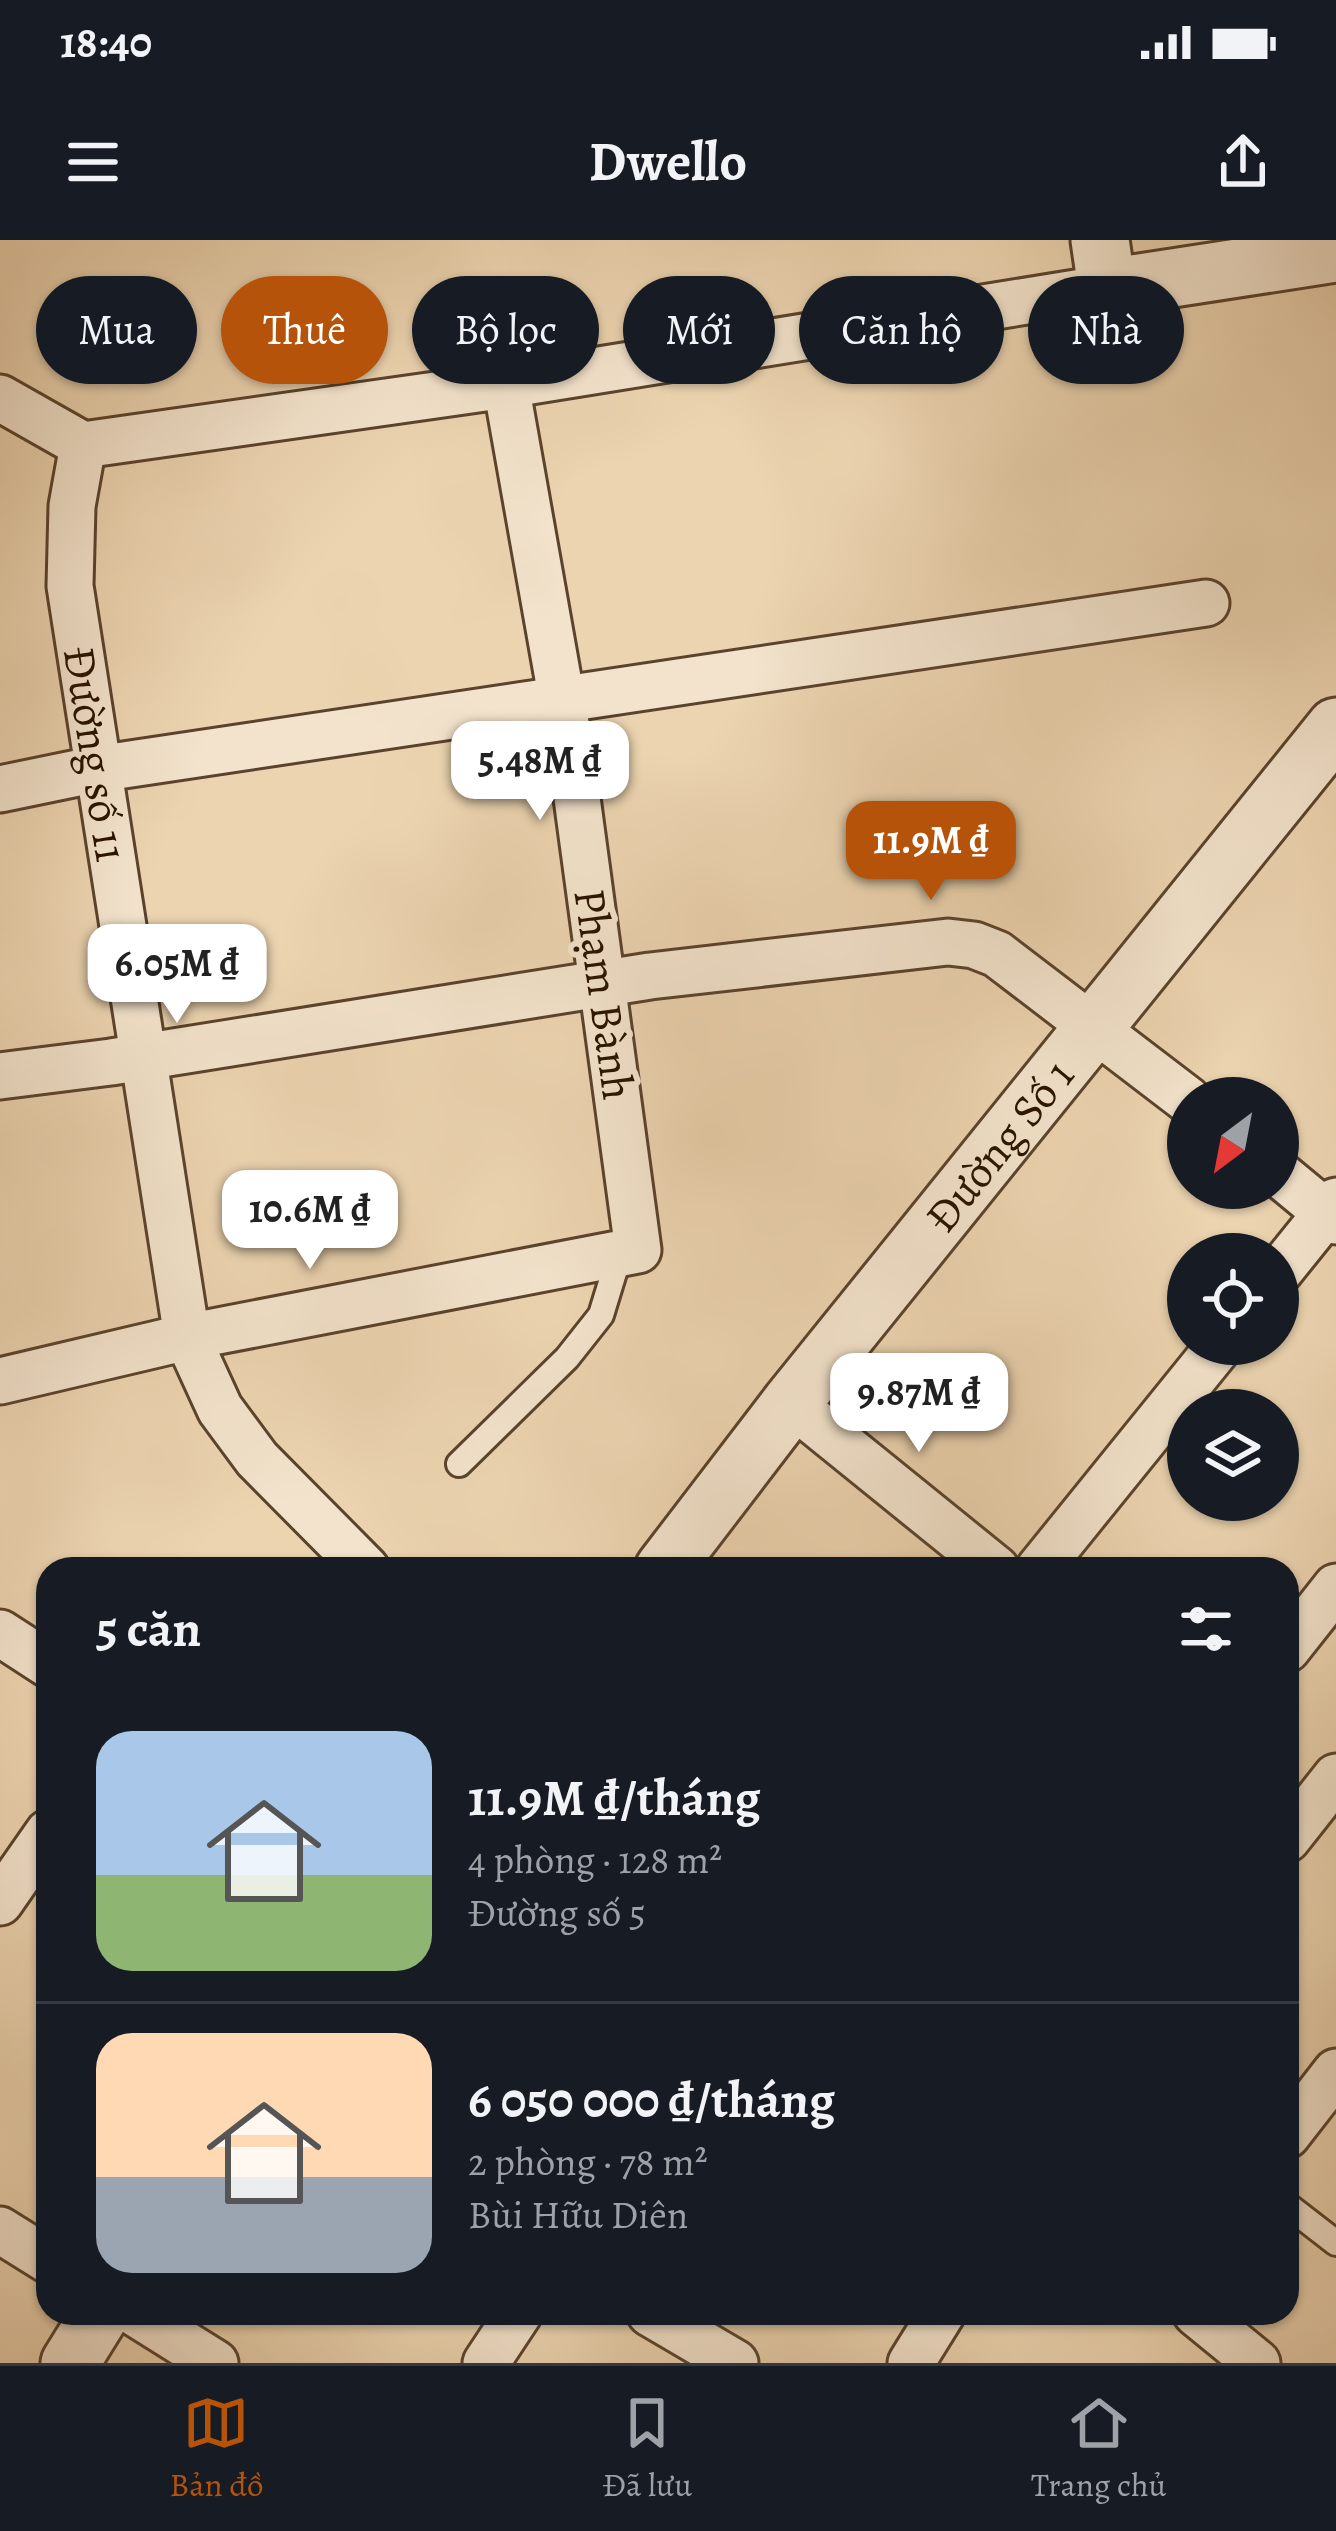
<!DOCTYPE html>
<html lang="vi">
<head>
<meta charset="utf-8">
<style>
	body { margin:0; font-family:Alegreya,serif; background:#242831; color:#f1f3f6; height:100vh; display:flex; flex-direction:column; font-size:45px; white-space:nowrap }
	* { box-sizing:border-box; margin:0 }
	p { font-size:39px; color:#9ea1a6 }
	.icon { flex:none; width:66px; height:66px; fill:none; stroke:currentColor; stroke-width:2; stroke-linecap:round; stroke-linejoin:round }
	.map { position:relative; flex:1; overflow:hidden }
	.side { position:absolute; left:36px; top:1317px; width:1263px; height:768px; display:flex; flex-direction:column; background:#171b24; border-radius:36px; box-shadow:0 3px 9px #0004 }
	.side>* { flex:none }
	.banner { position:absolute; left:36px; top:36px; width:1266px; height:108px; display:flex; gap:24px }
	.needle { width:78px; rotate:212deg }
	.tools { position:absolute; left:1167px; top:837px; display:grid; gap:24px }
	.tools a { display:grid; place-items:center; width:132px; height:132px; border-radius:50%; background:#171b24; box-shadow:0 3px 9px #0004; font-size:60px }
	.price { position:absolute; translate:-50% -102px; padding:0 27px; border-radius:24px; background:#fff; color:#222; font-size:39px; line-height:78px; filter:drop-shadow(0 3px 6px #0008) }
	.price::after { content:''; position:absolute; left:50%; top:72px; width:36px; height:27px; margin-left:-18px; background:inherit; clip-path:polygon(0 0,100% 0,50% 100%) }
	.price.current { background:#b45309; color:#fff }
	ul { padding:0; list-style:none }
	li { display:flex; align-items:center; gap:36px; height:300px; padding:0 60px }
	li+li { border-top:3px solid #363941 }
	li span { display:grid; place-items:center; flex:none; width:336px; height:240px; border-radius:36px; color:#555 }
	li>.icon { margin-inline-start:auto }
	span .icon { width:144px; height:144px; fill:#fffc; stroke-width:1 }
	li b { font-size:51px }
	h2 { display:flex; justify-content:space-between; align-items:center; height:144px; padding:0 60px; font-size:51px }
	.tag { padding:0 42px; border-radius:54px; background:#171b24; box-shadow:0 3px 9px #0004; font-size:42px; line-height:108px }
	.tag.current { background:#b45309; color:#fff }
	.status { display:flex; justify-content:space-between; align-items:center; height:84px; padding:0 60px; background:#171b24; direction:ltr }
	.status svg { height:33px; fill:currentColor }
	header { display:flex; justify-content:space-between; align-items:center; height:156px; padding:0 60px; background:#171b24; font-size:54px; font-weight:700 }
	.dock { display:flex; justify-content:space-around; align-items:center; height:168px; border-top:3px solid #363941; background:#171b24; font-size:33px; color:#9ea1a6 }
	.dock a { display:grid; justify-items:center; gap:6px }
	.dock .current { color:#b45309 }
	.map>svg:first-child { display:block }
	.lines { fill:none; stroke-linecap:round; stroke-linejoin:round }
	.service-casing { stroke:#5a432c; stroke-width:30 }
	.minor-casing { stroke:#5a432c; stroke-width:51 }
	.tertiary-casing { stroke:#5a432c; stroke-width:63 }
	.service { stroke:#f3e3cc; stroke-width:24 }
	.minor { stroke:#f3e3cc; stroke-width:45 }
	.tertiary { stroke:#f3e3cc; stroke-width:57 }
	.labels { text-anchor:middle; stroke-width:12; stroke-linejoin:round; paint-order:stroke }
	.street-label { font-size:45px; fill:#291300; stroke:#f3e3cc }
</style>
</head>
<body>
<div class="status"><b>18:40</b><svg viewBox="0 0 49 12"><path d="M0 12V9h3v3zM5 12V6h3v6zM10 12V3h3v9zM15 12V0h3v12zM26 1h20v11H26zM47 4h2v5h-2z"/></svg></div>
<header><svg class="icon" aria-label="menu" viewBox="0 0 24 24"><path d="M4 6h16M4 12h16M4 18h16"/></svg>Dwello<svg class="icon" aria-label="share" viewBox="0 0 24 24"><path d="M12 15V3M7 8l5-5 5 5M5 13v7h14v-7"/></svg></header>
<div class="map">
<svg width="1336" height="2123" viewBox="0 0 1336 2123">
	<rect width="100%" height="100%" fill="#ecd4b0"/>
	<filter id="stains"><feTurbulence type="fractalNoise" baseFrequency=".00167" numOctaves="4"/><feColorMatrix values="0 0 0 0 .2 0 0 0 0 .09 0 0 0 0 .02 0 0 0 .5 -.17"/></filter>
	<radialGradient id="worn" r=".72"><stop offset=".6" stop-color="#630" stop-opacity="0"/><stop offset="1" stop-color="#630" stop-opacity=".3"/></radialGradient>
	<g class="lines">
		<g class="service-casing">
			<path id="service" d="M459,1224l108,-106 34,-43 19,-62
				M1287,1965l49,38"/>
		</g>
		<g class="minor-casing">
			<g id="minor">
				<path d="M0,158l83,47 423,-60 601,-97"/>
				<path id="s1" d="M83,205l-11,61 -2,80 117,751 33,72 37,50 109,110"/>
				<path d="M0,549l97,-20 1109,-166"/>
				<path d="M0,836l111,-14 539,-86 298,-34 26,3 23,9 191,146"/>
				<path d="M1278,933l58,48"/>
				<path d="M1278,1033l58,-72"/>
				<path d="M0,1141l187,-44 451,-87 -68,-504 -64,-361"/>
				<path d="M791,1163l205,166"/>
				<path d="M1039,1329l182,-225"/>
				<path d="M0,1393l48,31"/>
				<path d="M1287,1409l49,-62"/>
				<path d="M1287,1599l49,-62"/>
				<path d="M0,1662l48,-69"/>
				<path d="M1287,1895l49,-63"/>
				<path d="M0,1990l48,30"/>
				<path d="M135,2073l80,50"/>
				<path d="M650,2073l85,50"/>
				<path d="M1196,2073l61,50"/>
				<path d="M486,2123l33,-50"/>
				<path d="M911,2123l31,-50"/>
			</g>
		</g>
		<g class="tertiary-casing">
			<g id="tertiary">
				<path d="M1100,0l7,48 229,-35"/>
				<path id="s2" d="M664,1329l127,-166 545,-676"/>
				<path d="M70,2123l31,-50"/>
			</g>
		</g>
		<use href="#service" class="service"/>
		<use href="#minor" class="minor"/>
		<use href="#tertiary" class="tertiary"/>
	</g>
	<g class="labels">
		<g class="street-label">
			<text dy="16" stroke="none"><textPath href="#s1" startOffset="312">Đường số 11</textPath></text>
			<text transform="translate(605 754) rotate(82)" y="16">Phạm Bành</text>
			<text dy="16" stroke="none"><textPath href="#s2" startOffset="540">Đường Số 1</textPath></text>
		</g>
	</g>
	<rect width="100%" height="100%" filter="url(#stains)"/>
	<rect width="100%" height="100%" fill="url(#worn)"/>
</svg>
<div class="tools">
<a><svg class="needle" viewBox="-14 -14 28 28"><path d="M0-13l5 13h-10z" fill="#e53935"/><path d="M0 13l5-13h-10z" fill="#9ea1a6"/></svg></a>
<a><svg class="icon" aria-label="locate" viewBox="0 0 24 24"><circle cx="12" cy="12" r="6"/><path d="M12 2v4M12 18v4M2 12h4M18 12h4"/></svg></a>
<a><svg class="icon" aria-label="layers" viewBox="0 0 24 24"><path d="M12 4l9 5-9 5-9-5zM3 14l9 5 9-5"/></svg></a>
</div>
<b class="price" style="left:540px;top:583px">5.48M ₫</b>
<b class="price current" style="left:931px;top:663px">11.9M ₫</b>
<b class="price" style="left:177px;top:786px">6.05M ₫</b>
<b class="price" style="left:310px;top:1032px">10.6M ₫</b>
<b class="price" style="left:919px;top:1215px">9.87M ₫</b>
<div class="banner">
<a class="tag">Mua</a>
<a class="tag current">Thuê</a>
<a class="tag">Bộ lọc</a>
<a class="tag">Mới</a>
<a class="tag">Căn hộ</a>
<a class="tag">Nhà</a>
</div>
<section class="side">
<h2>5 căn<svg class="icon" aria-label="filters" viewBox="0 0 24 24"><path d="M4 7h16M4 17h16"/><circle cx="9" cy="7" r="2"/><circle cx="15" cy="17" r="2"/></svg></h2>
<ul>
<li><span style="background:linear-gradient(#a9c7e8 60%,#8fb573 0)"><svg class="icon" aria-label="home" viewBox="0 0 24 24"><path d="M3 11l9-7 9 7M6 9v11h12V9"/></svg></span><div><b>11.9M ₫/tháng</b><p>4 phòng · 128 m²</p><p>Đường số 5</p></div></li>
<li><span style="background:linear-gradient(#ffd9b3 60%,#9aa5b1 0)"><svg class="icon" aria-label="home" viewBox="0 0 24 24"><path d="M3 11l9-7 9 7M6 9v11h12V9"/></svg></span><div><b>6 050 000 ₫/tháng</b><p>2 phòng · 78 m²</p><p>Bùi Hữu Diên</p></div></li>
</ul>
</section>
</div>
<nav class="dock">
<a class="current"><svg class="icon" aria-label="map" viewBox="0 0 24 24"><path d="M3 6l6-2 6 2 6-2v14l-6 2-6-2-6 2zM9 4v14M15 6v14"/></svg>Bản đồ</a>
<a><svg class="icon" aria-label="saved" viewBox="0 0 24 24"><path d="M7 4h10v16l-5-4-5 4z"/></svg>Đã lưu</a>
<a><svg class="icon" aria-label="home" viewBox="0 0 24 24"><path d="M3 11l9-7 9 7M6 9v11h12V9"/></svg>Trang chủ</a>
</nav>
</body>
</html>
